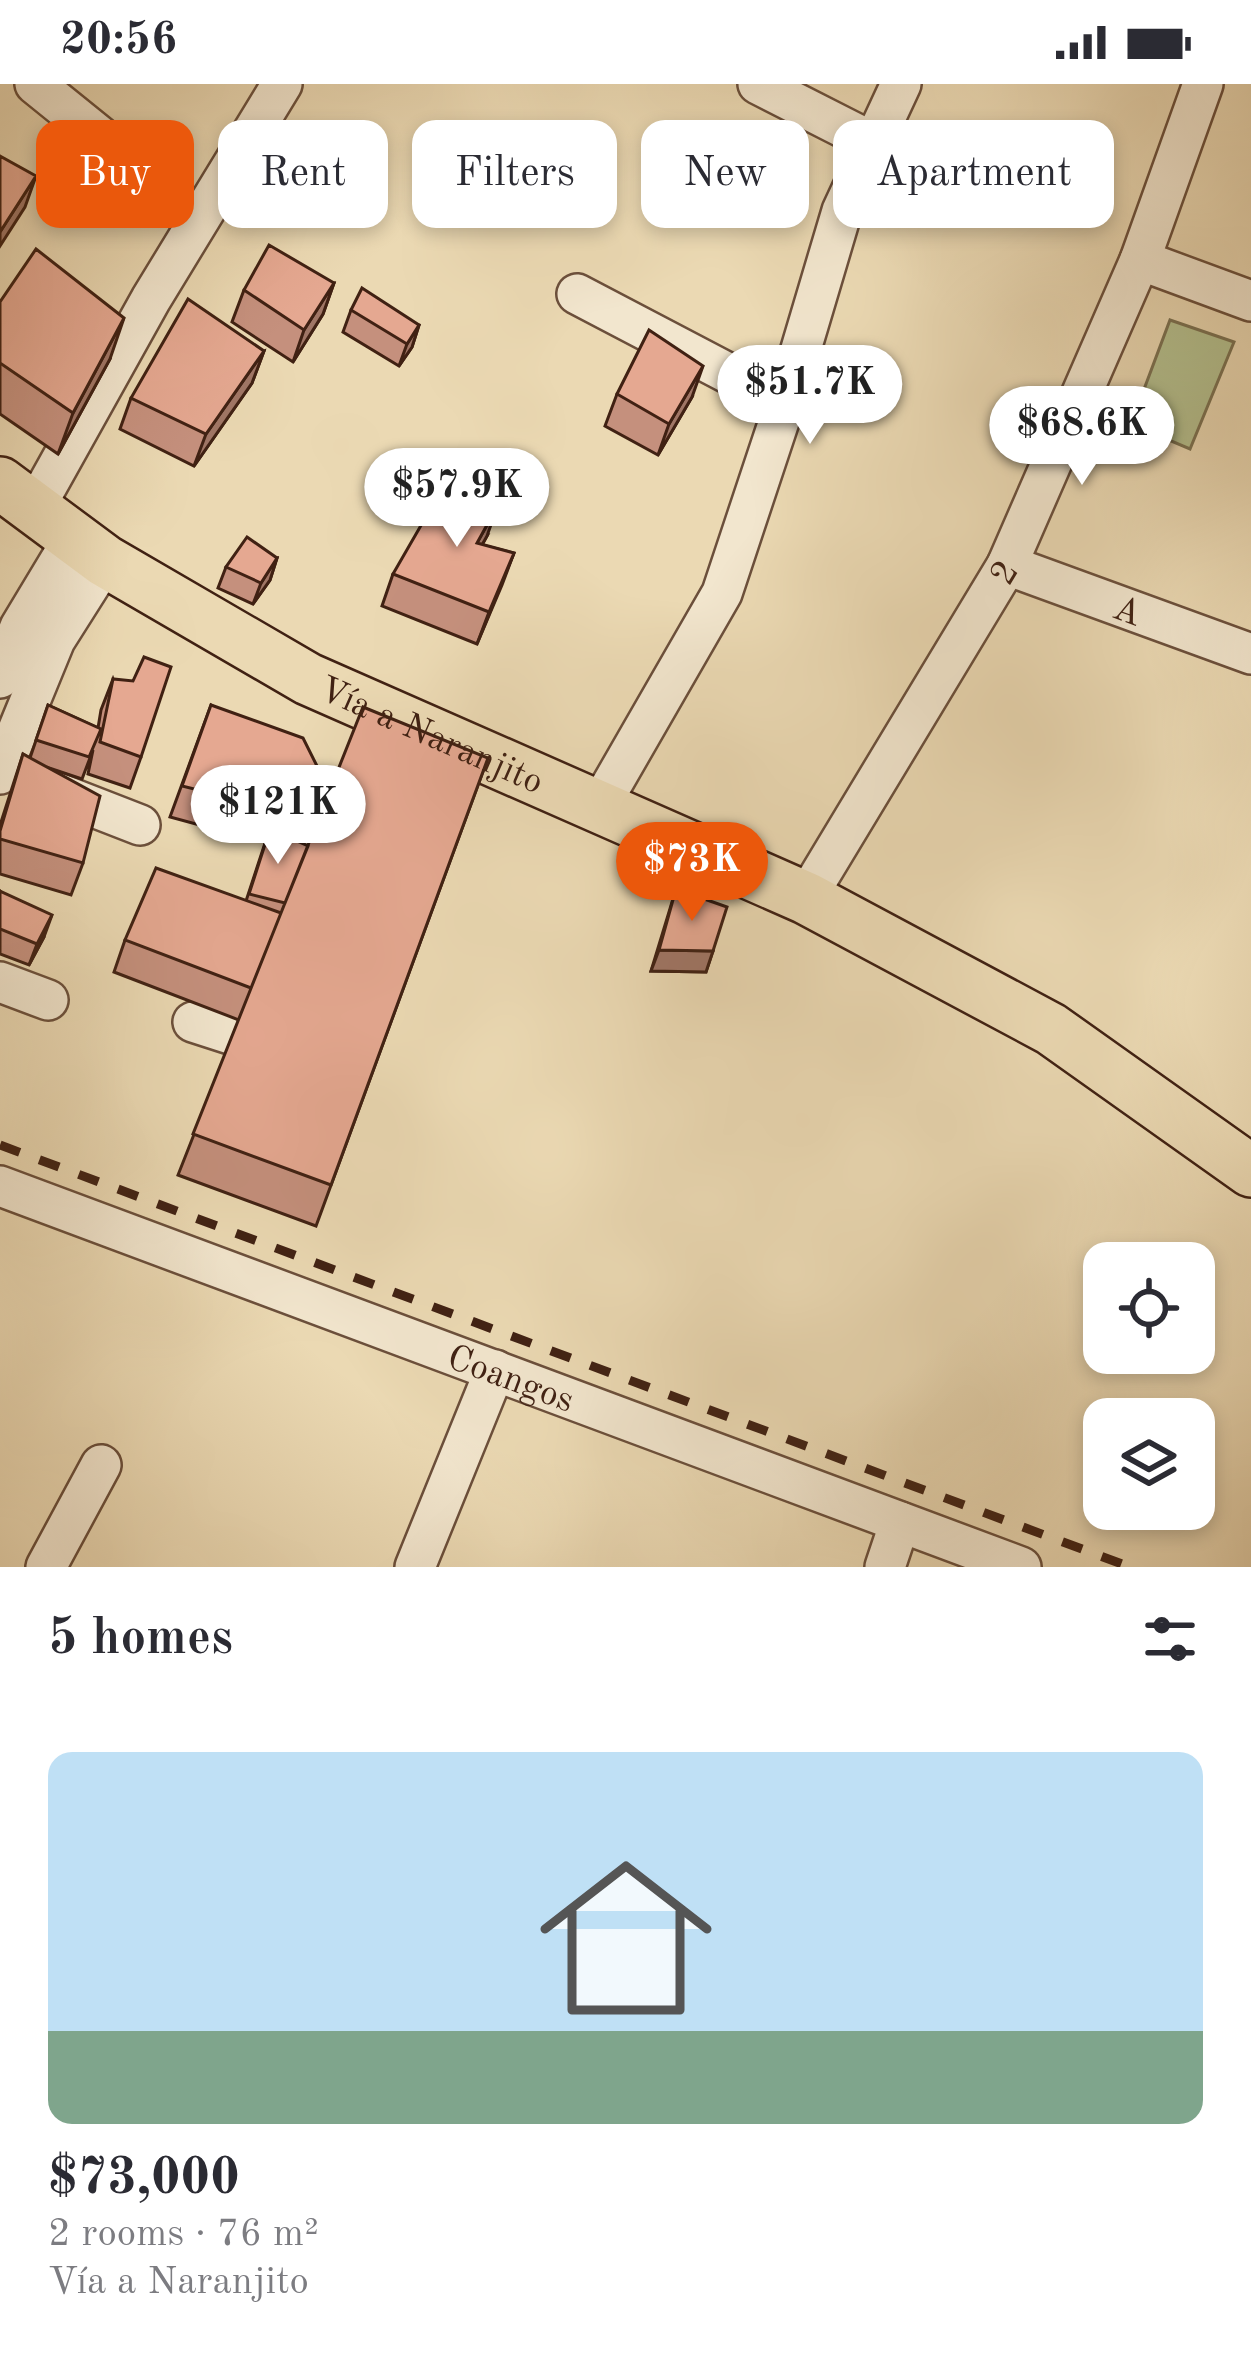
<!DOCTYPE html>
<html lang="en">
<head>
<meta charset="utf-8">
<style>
	body { margin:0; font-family:"Old Standard TT",serif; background:#f7f7f7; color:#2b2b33; height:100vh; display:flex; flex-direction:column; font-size:45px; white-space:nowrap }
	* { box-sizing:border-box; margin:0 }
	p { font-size:39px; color:#7c7c81 }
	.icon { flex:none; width:66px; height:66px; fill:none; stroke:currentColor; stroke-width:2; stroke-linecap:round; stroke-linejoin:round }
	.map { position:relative; height:1483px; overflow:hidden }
	.drawer { display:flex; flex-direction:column; background:#fff; flex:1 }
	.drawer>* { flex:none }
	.top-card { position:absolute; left:36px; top:36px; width:1179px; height:108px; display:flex; gap:24px }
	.controls { position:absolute; left:1083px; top:1158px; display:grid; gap:24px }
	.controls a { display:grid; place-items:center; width:132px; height:132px; border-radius:24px; background:#fff; box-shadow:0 6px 18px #0003; font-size:60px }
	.price { position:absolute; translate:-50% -102px; padding:0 27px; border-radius:42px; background:#fff; color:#222; font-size:39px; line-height:78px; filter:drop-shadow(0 3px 6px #0008) }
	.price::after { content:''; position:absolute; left:50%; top:72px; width:36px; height:27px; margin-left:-18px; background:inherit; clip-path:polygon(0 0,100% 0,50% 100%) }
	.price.active { background:#ea580c; color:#fff }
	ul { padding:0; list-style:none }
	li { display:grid; align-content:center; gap:24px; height:636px; padding:0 48px }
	li span { display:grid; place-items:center; height:372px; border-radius:24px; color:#555 }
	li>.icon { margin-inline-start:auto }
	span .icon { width:216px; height:216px; fill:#fffc; stroke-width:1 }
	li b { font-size:51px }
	h2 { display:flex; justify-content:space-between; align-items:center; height:144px; padding:0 48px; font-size:51px }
	.pill { padding:0 42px; border-radius:24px; background:#fff; box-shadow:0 6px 18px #0003; font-size:42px; line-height:108px }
	.pill.active { background:#ea580c; color:#fff }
	.status { display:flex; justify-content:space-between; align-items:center; height:84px; padding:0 60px; background:#fff; direction:ltr }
	.status svg { height:33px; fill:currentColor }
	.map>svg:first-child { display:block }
	.green { fill:#b4c08f; stroke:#7a7051; stroke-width:3 }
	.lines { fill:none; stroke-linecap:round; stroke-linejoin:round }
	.minor-casing { stroke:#6b4f3b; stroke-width:44 }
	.major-casing { stroke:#402113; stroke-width:56 }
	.minor { stroke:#f2e6ce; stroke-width:39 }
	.major { stroke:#ebd9b3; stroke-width:51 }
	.rail { stroke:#402113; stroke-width:9; stroke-dasharray:21 21; stroke-linecap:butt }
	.wall { fill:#c5907d; stroke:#402113; stroke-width:3 }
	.shaded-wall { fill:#a07666; stroke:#402113; stroke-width:3 }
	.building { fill:#e5a891; stroke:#402113; stroke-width:3 }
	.labels { text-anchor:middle; stroke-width:9; stroke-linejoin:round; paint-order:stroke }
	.street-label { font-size:36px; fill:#402113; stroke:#f2e6ce }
</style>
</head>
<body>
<div class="status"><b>20:56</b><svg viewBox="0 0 49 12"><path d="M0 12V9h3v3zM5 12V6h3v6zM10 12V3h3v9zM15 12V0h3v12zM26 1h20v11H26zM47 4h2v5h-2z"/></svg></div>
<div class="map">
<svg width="1251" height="1483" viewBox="0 0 1251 1483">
	<rect width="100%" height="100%" fill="#ebd9b3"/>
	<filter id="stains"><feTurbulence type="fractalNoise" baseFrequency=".00167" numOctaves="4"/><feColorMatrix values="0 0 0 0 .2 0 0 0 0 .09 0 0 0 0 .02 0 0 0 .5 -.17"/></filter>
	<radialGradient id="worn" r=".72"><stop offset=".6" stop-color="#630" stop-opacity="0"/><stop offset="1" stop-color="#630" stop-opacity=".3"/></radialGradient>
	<path class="green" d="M1170,236l64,22 -44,107 -59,-25z"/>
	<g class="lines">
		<g class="minor-casing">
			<g id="minor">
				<path d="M35,0l136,110"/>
				<path d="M758,0l116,59"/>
				<path d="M1140,176l111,41"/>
				<path d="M577,210l208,109"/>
				<path d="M34,425l117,-210 131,-215"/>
				<path id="s1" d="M1007,481l244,89"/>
				<path d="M0,594l20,-51 53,-88"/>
				<path d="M0,690l55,-134 50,-79"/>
				<path d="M50,706l90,35"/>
				<path d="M600,721l122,-212 63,-190 57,-192 59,-127"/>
				<path id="s2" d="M806,814l201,-333 133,-305 63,-176"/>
				<path d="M0,898l48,18"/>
				<path d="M193,938l90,29"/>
				<path id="s3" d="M0,1102l1021,381"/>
				<path d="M46,1483l55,-102"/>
				<path d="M415,1483l80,-197"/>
				<path d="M885,1483l15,-45"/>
			</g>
		</g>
		<g class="major-casing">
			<g id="major">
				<path id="s4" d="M0,399l105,78 203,118 498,219 245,131 200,142"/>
			</g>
		</g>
		<use href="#minor" class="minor"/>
		<use href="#major" class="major"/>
		<path class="rail" d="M0,1061l1130,422"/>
	</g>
	<path class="wall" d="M334,199l-11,31 -30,48 -61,-40 12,-32z
		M0,218l110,57 -52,95 -58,-40z
		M351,226l68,15 -7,22 -13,19 -56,-34z
		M264,267l-12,32 -58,83 -74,-37 11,-31z
		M617,310l75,3 -34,58 -53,-29z
		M487,452l-5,9 32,8 -37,91 -95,-38 11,-32z
		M277,474l-7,22 -17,24 -35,-16 8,-21z
		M113,595l28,78 -11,31 -42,-14 5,-24 -11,29 -33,-11 34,95 -12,32 -71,-21v-49l23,-71 7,4 18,-53 50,23 3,-18z
		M211,621l110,69 -12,32 -37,24 36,16 180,-88 -172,468 -138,-51 61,-155 -125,-48 11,-32 121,-39 23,-70 -7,5 -13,-20 -21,-7 -10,21 -48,-13z
		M676,805l37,62 -7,21 -55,-1z
		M0,807l44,46 -15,28 -29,-11z"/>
	<path class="shaded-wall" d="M36,92l-11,31 -25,39v-14z
		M334,199l-11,31 -30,48 11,-32z
		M124,234l-14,41 -52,95 15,-41z
		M419,241l-7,22 -13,19 8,-22z
		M264,267l-12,32 -58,83 12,-32z
		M703,282l-11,31 -34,58 11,-31z
		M498,421l-11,31 -22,39 12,-32z
		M514,469l-12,32 -25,59 12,-32z
		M277,474l-7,22 -17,24 8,-21z
		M321,690l-12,32 -47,30 12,-32z
		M52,831l-8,22 -15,28 8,-21z
		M659,866l54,1 -7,21 -55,-1z"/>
	<path class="building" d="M0,72l36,20 -36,56z
		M269,161l65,38 -30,47 -60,-40z
		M36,165l88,69 -51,95 -73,-50v-61z
		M362,204l57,37 -12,19 -56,-34z
		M188,215l76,52 -58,83 -75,-36z
		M649,246l54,36 -34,58 -52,-30z
		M446,398l52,23 -21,38 37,10 -25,59 -96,-38z
		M247,453l30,21 -16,25 -35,-16z
		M144,573l27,10 -30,90 -41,-15 13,-63 20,2z
		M48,621l53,24 -12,28 -53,-17z
		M211,621l92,33 18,36 -47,30 -13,-20 -22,-6 -9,20 -48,-12z
		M363,623l125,51 -157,427 -138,-51z
		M23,670l77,42 -17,67 -83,-24v-8z
		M270,745l38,17 -23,57 -36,-9z
		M156,784l125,45 -30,75 -126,-48z
		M676,805l51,18 -14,44 -54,-1z
		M0,807l52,24 -15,29 -37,-15z"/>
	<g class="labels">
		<g class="street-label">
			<text dy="13" stroke="none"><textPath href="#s2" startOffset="381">2</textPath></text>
			<text dy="13" stroke="none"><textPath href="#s1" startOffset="129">A</textPath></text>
			<text dy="13" stroke="none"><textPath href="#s4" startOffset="501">Vía a Naranjito</textPath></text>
			<text dy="13" stroke="none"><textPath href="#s3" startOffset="546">Coangos</textPath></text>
		</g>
	</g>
	<rect width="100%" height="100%" filter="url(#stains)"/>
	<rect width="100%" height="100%" fill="url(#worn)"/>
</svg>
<div class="controls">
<a><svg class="icon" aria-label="locate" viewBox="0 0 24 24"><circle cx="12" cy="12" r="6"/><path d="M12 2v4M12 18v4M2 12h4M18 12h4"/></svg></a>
<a><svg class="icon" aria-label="layers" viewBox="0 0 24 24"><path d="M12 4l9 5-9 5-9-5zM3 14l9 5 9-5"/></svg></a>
</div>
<b class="price" style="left:810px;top:363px">$51.7K</b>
<b class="price" style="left:1082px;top:404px">$68.6K</b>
<b class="price" style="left:457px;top:466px">$57.9K</b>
<b class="price" style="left:278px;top:783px">$121K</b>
<b class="price active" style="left:692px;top:840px">$73K</b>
<div class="top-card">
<a class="pill active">Buy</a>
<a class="pill">Rent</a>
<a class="pill">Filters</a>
<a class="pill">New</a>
<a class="pill">Apartment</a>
</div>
</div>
<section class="drawer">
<h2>5 homes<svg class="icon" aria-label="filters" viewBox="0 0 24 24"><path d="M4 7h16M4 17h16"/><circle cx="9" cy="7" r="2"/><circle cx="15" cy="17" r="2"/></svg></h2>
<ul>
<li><span style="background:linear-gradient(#bfe0f5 75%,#7fa58c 0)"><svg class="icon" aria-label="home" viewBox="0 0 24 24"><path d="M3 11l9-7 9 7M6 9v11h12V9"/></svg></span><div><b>$73,000</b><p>2 rooms · 76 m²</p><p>Vía a Naranjito</p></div></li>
</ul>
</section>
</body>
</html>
